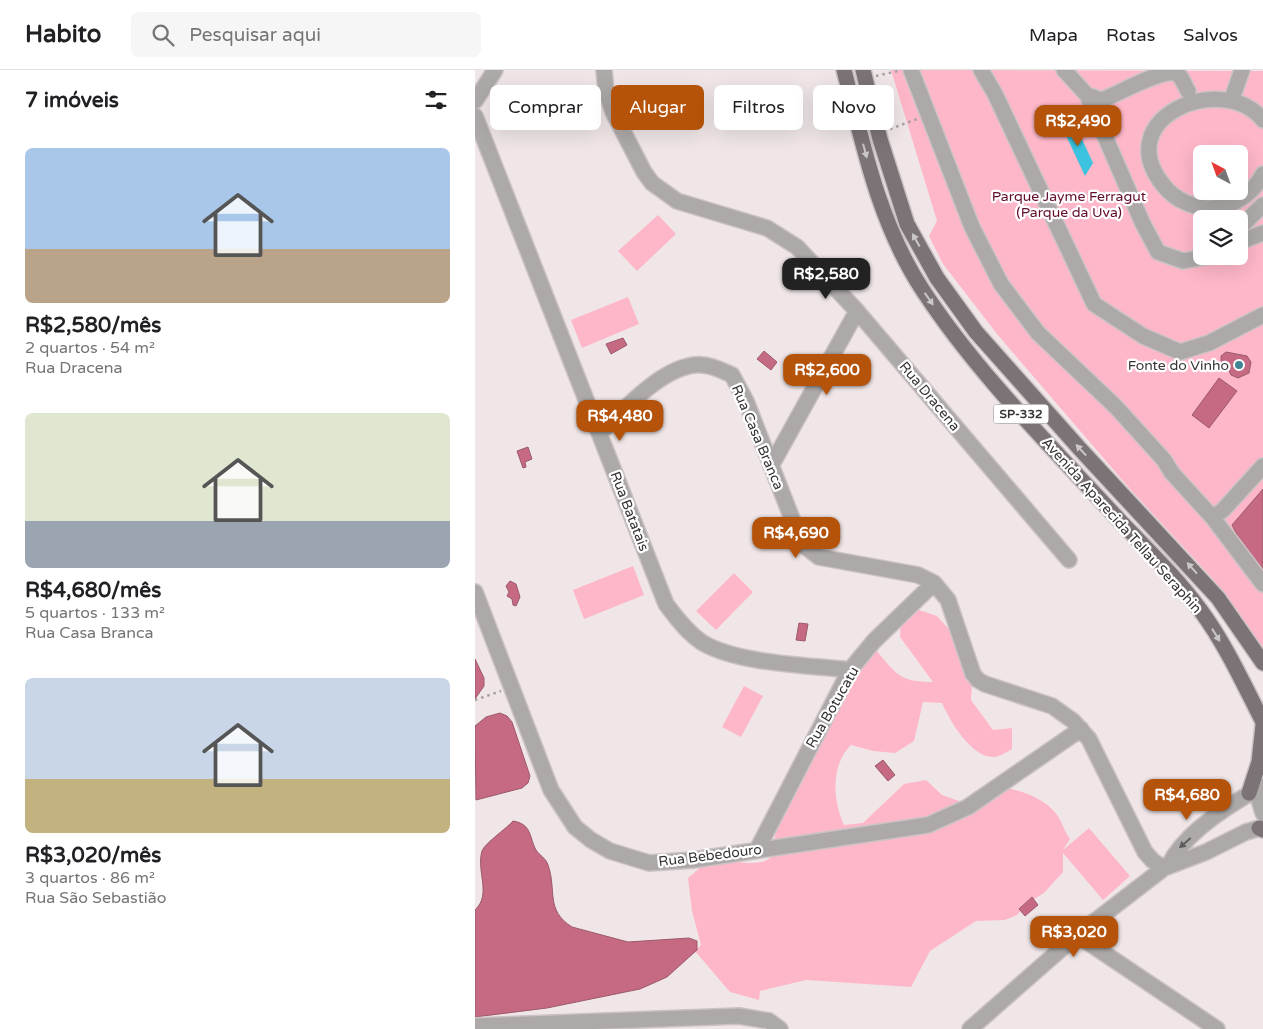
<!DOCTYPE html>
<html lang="pt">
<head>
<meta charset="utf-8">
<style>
	body { margin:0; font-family:"Varela Round",sans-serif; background:#f6f6f6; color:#202124; height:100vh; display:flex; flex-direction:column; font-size:19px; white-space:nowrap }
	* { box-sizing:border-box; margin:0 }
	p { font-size:16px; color:#757577 }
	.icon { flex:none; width:28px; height:28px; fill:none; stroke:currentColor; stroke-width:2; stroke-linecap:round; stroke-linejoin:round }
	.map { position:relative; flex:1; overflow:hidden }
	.drawer { display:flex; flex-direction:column; background:#fff; width:475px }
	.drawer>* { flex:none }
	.banner { position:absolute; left:15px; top:15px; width:475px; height:45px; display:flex; gap:10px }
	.needle { width:32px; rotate:319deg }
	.buttons { position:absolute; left:718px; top:75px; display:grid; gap:10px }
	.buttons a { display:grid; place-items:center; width:55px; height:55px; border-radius:8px; background:#fff; box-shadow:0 5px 20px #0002; font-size:25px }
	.price { position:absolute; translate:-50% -42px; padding:0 11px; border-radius:10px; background:#b45309; color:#fff; font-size:16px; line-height:32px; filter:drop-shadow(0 1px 2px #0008) }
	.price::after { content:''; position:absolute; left:50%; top:30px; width:15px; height:11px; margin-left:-8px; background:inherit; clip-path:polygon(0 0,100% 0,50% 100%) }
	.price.current { background:#222; color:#fff }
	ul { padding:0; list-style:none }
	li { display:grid; align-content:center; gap:10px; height:265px; padding:0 25px }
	li span { display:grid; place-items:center; height:155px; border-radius:8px; color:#555 }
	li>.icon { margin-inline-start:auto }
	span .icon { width:90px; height:90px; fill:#fffc; stroke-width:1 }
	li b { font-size:21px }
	h2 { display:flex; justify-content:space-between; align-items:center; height:60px; padding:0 25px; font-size:21px }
	.tag { padding:0 18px; border-radius:8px; background:#fff; box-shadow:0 5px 20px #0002; font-size:18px; line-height:45px }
	.tag.current { background:#b45309; color:#fff }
	header { display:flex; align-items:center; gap:30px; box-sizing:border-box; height:70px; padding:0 25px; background:#fff; border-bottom:1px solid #e0e0e0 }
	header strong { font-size:24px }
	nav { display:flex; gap:28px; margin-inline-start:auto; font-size:18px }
	.search { width:350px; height:45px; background:#f6f6f6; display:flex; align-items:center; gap:12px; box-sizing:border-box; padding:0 18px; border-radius:8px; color:#757577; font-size:19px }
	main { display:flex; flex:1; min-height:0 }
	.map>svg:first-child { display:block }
	.green { fill:#feb7c8; fill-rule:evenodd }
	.water { fill:#c56a82; stroke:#9b5a6b }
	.building { fill:#3cc3df }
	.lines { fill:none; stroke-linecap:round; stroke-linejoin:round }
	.minor-casing { stroke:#cbc2c4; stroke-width:18 }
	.major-casing { stroke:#cbc2c4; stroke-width:18 }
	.path { stroke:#a7a0a1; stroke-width:2.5; stroke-dasharray:2.5 4; stroke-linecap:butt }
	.minor { stroke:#ada9a9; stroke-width:15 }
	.major { stroke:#7b7375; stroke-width:15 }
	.oneway { fill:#cac7c8 }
	.oneway2 { fill:#615d5e }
	.poi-dot { fill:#428595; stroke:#fff; stroke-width:2 }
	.labels { text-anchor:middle; stroke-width:4.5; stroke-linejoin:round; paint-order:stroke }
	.shield { fill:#fff; stroke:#747172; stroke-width:1 }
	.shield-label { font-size:12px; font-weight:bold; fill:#383435 }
	.park-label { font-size:14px; fill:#630e2f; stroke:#fff }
	.poi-label { font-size:14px; fill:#383435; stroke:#fff; text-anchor:end }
	.street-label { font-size:14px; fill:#383435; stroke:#fff }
</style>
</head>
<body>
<header>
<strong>Habito</strong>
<div class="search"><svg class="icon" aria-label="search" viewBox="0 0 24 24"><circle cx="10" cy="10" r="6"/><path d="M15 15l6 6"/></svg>Pesquisar aqui</div>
<nav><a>Mapa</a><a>Rotas</a><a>Salvos</a></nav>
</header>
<main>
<section class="drawer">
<h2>7 imóveis<svg class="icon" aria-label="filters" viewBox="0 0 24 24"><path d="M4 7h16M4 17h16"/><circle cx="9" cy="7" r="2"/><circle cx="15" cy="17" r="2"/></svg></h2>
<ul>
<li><span style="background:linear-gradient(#a9c7e8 65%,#b9a48a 0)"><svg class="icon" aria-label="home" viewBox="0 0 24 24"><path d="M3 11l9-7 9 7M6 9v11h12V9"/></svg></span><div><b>R$2,580/mês</b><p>2 quartos · 54 m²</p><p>Rua Dracena</p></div></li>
<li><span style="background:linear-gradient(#dfe7d0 70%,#9aa5b1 0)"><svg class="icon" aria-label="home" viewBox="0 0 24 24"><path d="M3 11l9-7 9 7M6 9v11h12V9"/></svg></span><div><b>R$4,680/mês</b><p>5 quartos · 133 m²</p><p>Rua Casa Branca</p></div></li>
<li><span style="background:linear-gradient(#c9d6e8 65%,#c2b280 0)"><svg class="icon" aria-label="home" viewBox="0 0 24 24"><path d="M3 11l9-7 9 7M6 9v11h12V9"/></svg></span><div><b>R$3,020/mês</b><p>3 quartos · 86 m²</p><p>Rua São Sebastião</p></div></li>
</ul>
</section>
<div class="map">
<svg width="788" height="959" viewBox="0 0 788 959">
	<rect width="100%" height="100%" fill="#f0e6e8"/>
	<path class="green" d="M416,0l372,1v583l-50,-75 -83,-90 -133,-155 -54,-70 -14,-28 8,-15zM726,84h38v37h-38zM726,149h38v37h-38z
		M183,145l18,19 -39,37 -19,-20z
		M153,227l11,27 -57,24 -11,-28z
		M158,496l11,29 -60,24 -11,-29z
		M259,503l19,19 -37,38 -20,-19z
		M444,540l18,6 25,28 10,37 -1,19 22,30 19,-2v21c-5,3 -13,8 -18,8 -23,1 -44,-36 -52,-54l-19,-1 -9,39 -19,12 -22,-2 -22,-6c-21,21 -18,55 -7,80l19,-2 41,-39 22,-4 16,15 20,7c4,-3 10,-10 15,-12 23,-8 60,3 76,20 9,9 10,20 17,29l-7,11 26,-22 41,48 -27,24 -40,-47v19l-19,21 -15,9 -12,13 -12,5 -29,1 -46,30 -19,36 -105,-7 -46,11 -1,9 -29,-8 -41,-48 9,4 3,-3 -9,-34 -4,-33c6,-4 12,-12 19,-15 18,-8 50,8 64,-6l7,-36 77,-147 21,-24c20,24 24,32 57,32l-33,-45 1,-19z
		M269,616l19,10 -22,41 -19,-10z"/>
	<path class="water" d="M148,268l4,7 -16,9 -5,-10z
		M289,281l13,11 -6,8 -14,-11z
		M751,282l21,4 4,6 -2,11 -11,5 -7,-3 -4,-9 -6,-5v-5z
		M744,308l18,13 -28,37 -17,-13z
		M53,377l4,12 -7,3 1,5 -3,1 -6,-17z
		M788,419v82l-19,-23 -12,-23z
		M35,511l6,3 4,13 -4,9 -3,-1 -1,-6 -5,-3 2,-4 -3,-6z
		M324,553l9,1 -3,17 -9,-1z
		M0,589l9,19v8l-9,13z
		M25,643l7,3 5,6 18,54 -2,7 -6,5 -46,12 -1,-74 11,-9z
		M408,690l12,15 -7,6 -13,-15z
		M38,751c19,3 16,16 23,29 3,5 10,8 12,15 9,25 -3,45 24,62l56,15 61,-4 8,3v9l-30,27 -27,12 -93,19 -72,9v-107c17,-16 1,-38 7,-59 3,-8 24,-22 31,-30z
		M557,827l6,8 -13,11 -6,-7z"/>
	<path class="building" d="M599,52l19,41 -8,13 -23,-49z"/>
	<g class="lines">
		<g class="minor-casing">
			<path id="minor" d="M129,0l2,21 7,21 31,60 8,11 25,18 90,27 30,19 60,64 212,249
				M436,0l61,157 29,57 37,49 78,74 48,53 8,13 41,45 50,66
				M506,0l14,24 99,210 49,32 37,16 29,-9 54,-28
				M589,0l23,25
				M713,21c-4,-6 -6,-16 -13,-18 -16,-3 -55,20 -73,27l-15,-5 56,129 15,28 25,9 27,-5
				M759,23l8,-23
				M0,31l20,-31
				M0,46l191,488c11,15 22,29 37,39 36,21 105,22 147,27
				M788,50c-41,-50 -155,-2 -99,66 11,14 29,22 47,22 22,-1 42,-14 52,-34
				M764,158l24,-23
				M764,172l24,-9
				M125,363c24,-24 67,-71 102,-68 10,0 21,6 30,10l14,26 56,143 17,13 99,18 16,8 14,17 25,74 5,6 7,4 67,22 21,15 16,18 56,113 8,9 11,7
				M296,396l86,-155
				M738,448l10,-8 40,-44
				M0,522l76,198 24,37 16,13 19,11 39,12 44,-3 235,-35 40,-18 113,-78
				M781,720l7,23
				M282,780l93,-180 24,-29 60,-58
				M694,795c15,-32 63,-62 94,-79
				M602,865l140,94
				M0,956l264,-10 30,5 11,8
				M495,959l107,-94 87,-67 42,-16 40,-20 17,-5"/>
		</g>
		<g class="major-casing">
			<path id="major" d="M369,0c19,75 35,153 78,219 56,86 131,159 200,234 27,28 56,56 79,88 25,34 43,74 62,111
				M388,0l17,69 27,85 30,54 39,54 104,117 138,149 45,65
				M774,723l10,-31 4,-37
				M784,758l4,2"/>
		</g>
		<path class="path" d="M401,6l22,-5
			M415,59l27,-10
			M0,630l26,-9"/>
		<use href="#minor" class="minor"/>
		<use href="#major" class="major"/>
	</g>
	<defs><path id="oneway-solid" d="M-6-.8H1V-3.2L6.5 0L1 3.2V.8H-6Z" transform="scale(1.25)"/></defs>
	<g class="oneway">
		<use href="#oneway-solid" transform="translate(390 81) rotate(75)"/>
		<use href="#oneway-solid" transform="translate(441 170) rotate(-119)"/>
		<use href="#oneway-solid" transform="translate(454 229) rotate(55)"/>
		<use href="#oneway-solid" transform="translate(606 380) rotate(-133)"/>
		<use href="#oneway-solid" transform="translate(717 498) rotate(-132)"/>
		<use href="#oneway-solid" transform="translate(741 565) rotate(58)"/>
	</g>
	<use class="oneway2" href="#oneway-solid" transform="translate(710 773) rotate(139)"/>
	<circle class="poi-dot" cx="764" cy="295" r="5"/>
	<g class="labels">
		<rect class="shield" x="518.5" y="334.5" width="55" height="19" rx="4"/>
		<g class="shield-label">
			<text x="546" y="348">SP-332</text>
		</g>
		<g class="park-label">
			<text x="594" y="131">Parque Jayme Ferragut<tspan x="594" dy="16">(Parque da Uva)</tspan></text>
		</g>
		<g class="poi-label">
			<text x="754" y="300">Fonte do Vinho</text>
		</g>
		<g class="street-label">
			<text transform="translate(455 326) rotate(50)" y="5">Rua Dracena</text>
			<text transform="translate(283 367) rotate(67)" y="5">Rua Casa Branca</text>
			<text transform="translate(155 441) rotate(69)" y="5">Rua Batatais</text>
			<text transform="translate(647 455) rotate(48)" y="5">Avenida Aparecida Tellau Seraphin</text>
			<text transform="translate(357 637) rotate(-60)" y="5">Rua Botucatu</text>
			<text transform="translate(235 785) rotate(-7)" y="5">Rua Bebedouro</text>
		</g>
	</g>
</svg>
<div class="buttons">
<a><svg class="needle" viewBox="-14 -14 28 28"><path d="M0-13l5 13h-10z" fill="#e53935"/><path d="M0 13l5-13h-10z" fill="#757577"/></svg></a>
<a><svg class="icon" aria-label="layers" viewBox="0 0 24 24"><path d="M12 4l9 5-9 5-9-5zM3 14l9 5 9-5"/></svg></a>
</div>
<b class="price" style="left:603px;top:77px">R$2,490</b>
<b class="price current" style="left:351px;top:230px">R$2,580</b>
<b class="price" style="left:352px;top:326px">R$2,600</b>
<b class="price" style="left:145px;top:372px">R$4,480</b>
<b class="price" style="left:321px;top:489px">R$4,690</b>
<b class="price" style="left:712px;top:751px">R$4,680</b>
<b class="price" style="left:599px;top:888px">R$3,020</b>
<div class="banner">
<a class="tag">Comprar</a>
<a class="tag current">Alugar</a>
<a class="tag">Filtros</a>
<a class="tag">Novo</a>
</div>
</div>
</main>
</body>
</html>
